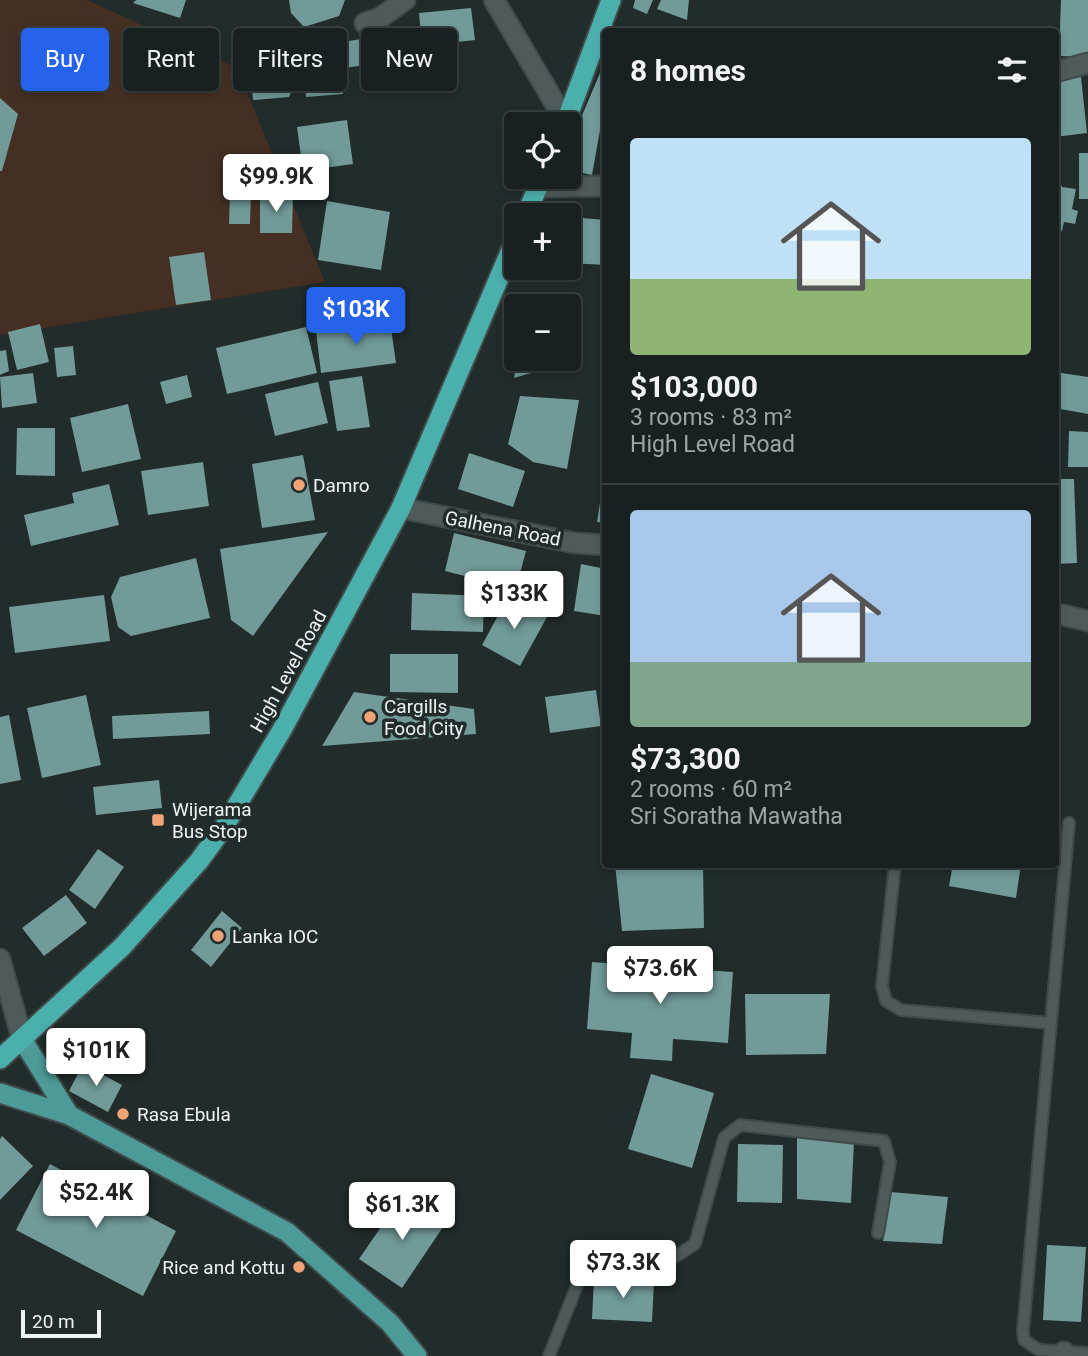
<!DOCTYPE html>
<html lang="en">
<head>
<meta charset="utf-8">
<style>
	body { margin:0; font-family:Roboto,sans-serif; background:#262e2d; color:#f1f3f6; height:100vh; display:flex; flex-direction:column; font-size:26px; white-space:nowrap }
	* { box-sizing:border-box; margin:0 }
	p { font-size:23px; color:#9fa3a5 }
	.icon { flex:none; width:38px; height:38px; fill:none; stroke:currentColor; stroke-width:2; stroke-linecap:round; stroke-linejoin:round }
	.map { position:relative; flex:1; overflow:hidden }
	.panel { position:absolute; left:602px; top:28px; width:457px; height:840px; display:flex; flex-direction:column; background:#192120; border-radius:7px; box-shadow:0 4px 10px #0003,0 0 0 2px #373e3e }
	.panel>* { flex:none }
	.top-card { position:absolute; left:21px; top:28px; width:476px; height:63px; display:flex; gap:14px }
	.controls { position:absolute; left:504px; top:112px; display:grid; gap:14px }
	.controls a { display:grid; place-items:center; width:77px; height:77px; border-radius:7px; background:#192120; box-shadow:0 4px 10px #0003,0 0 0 2px #373e3e; font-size:35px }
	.scale { position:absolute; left:21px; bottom:18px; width:80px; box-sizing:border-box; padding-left:7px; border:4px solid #edf4f3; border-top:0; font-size:19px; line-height:24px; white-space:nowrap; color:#edf4f3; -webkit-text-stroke:5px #212c2b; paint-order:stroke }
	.price { position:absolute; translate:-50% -60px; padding:0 16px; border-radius:7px; background:#fff; color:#222; font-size:23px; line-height:46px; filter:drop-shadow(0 2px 4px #0008) }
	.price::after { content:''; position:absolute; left:50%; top:42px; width:21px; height:16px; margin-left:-10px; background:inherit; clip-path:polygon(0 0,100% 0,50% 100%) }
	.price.current { background:#2563eb; color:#fff }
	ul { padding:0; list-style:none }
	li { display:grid; align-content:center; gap:14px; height:371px; padding:0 28px }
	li+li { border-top:2px solid #373e3e }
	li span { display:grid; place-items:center; height:217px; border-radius:7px; color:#555 }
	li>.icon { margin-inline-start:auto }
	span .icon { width:126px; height:126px; fill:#fffc; stroke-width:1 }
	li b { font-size:30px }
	h2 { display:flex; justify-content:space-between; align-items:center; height:84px; padding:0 28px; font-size:30px }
	.pill { padding:0 24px; border-radius:7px; background:#192120; box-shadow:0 4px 10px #0003,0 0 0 2px #373e3e; font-size:24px; line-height:63px }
	.pill.current { background:#2563eb; color:#fff }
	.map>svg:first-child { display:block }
	.green { fill:#452f23 }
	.building { fill:#719a98 }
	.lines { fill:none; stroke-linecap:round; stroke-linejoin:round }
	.service-casing { stroke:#404a4a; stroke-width:14 }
	.minor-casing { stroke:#404a4a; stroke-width:23 }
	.primary-casing { stroke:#404a4a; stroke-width:23 }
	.trunk-casing { stroke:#404a4a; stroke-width:23 }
	.service { stroke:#4f5b5a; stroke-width:10 }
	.minor { stroke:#4f5b5a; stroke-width:19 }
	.primary { stroke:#4c9b98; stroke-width:19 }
	.trunk { stroke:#4bb0ac; stroke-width:19 }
	.poi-dot { fill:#efa377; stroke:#212c2b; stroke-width:2.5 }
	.labels { text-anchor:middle; stroke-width:7; stroke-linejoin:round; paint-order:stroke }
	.poi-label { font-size:19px; fill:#edf4f3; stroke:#212c2b; text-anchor:start }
	.street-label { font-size:19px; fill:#edf4f3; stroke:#212c2b }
</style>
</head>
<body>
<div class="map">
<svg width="1088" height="1356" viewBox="0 0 1088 1356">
	<rect width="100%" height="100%" fill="#212c2b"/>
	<path class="green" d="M0,0h87l150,68 88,214 -325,53z"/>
	<path class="building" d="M136,0h50l-6,18 -47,-15z
		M289,0h56l-6,16 -35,11 -13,-14z
		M635,0h18l-6,14 -14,-6z
		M661,0h28l-2,20 -30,-11z
		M1061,0h27v57l-29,-1z
		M471,8l4,32 -53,6 -3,-33z
		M337,34l6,60 -37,3 -5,-59z
		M368,38l3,26 -26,4 -3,-26z
		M286,45l15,25 -12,27 -36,3 -5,-52z
		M606,59v60h-4l-10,56 -23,-5v-24z
		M1081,77l6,56 -32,4v-57z
		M0,98l18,16 -16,57h-2z
		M347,120l6,44 -50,7 -6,-44z
		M1079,153h9v46h-9z
		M1055,169l7,18 14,2 -4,20 6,2 -3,13 -11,-2 -2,9 -7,3z
		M230,191h21l-1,33h-21z
		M260,195h33l-1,38h-32z
		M327,201l63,11 -9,58 -63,-10z
		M569,217l37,3v45l-37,-2z
		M204,252l7,48 -35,5 -7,-48z
		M390,321l6,42 -75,10 -5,-42z
		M40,324l9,38 -32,8 -9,-38z
		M306,327l11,46 -90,21 -11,-46z
		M73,346l3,29 -19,2 -3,-29z
		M6,350l3,21 -9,4v-24z
		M517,359h49l-1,4 -51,15z
		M1055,372l33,5v37l-33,-6z
		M33,373l4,30 -35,5 -2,-31z
		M187,375l5,22 -26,7 -6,-22z
		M362,376l8,51 -33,4 -8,-50z
		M318,382l10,41 -53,13 -10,-42z
		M520,396l59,4 -12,69 -34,-7 -25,-18z
		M128,404l13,55 -59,13 -12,-54z
		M17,428h38v48l-39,-1z
		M1069,431l19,1v35h-20z
		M469,453l56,18 -12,36 -55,-18z
		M303,455l12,65 -53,8 -10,-64z
		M203,462l6,44 -61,9 -7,-44z
		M1055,479h19l3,84 -22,1z
		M109,484l10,41 -88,21 -7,-31 50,-12 -2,-10z
		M603,484h3v39l-9,-1z
		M328,532l-75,104 -22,-16 -11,-71z
		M454,533l72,18 -10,38 -71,-18z
		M196,558l14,60 -79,18 -13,-9 -7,-30 9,-20z
		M581,564l25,5v47l-32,-5z
		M412,593l72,3 -1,36 -72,-2z
		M104,595l6,46 -95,12 -6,-46z
		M508,597l39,20 -27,49 -38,-21z
		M1055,627h3l3,86h-6z
		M390,654h68v39l-68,-1z
		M596,690l5,36 -51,7 -5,-36z
		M354,692l120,17 2,25 -154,12z
		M86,695l15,70 -59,13 -15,-70z
		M209,711l1,23 -97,5 -1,-23z
		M9,715l12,65 -21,4v-67z
		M159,780l3,28 -66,7 -3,-28z
		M98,849l26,18 -29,42 -26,-19z
		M615,864h88l1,64 -82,3z
		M953,864h68l-5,34 -67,-12z
		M66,895l21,28 -43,33 -22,-28z
		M222,911l20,17 -31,39 -20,-17z
		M592,962l141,10 -5,71 -55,-4 -1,22 -42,-3 2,-25 -45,-4z
		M745,994h85l-4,60 -80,1z
		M83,1064l39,21 -14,27 -39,-21z
		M651,1074l63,19 -22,75 -64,-19z
		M2,1136l31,30 -33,34v-61z
		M797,1136l57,6 -3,61 -54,-4z
		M738,1144l45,1 -1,58 -45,-1z
		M50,1164l126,67 -33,65 -127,-66z
		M891,1192l57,5 -6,47 -59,-3z
		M403,1195l42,29 -43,64 -43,-29z
		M1047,1245l39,2 -5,75 -38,-2z
		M594,1278l60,3 -2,41 -60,-3z"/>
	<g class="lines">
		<g class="service-casing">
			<path id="service" d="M1069,823l-46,508 1,9 15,10 49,3
				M895,864l-13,122 4,15 15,9 149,13
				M549,1356l35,-88 15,-8 76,-3 20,-13 29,-106 16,-13 144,16 6,21 -12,71"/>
		</g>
		<g class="minor-casing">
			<path id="minor" d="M494,0l72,122
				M365,23l15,-5 25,-18
				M1055,72l33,-9
				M538,187l68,-1
				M401,508l174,35 31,2
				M1055,613l33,8
				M0,959l22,80
				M1064,1356v-4"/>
		</g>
		<g class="primary-casing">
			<path id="primary" d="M22,1039l47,76
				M0,1093l69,22 218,117 103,91 27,33"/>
		</g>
		<g class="trunk-casing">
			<path id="trunk" d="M565,124l46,-124
				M526,215l16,-38
				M0,1059l122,-112 77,-86 25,-34 59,-99 118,-220 115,-270"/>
		</g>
		<use href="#service" class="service"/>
		<use href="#minor" class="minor"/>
		<use href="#primary" class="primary"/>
		<use href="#trunk" class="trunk"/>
	</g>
	<g class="poi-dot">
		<circle cx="299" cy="485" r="7"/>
		<circle cx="370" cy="717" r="7"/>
		<rect x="151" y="813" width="14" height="14" rx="3.5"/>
		<circle cx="218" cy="936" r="7"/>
		<circle cx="123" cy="1114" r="7"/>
		<circle cx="299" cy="1267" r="7"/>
	</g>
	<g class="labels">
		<g class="poi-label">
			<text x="313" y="492">Damro</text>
			<text x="384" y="713">Cargills<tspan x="384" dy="22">Food City</tspan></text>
			<text x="172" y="816">Wijerama<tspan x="172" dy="22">Bus Stop</tspan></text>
			<text x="232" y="943">Lanka IOC</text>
			<text x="137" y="1121">Rasa Ebula</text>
			<text x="285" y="1274" text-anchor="end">Rice and Kottu</text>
		</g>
		<g class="street-label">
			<text transform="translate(503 528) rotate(11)" y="7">Galhena Road</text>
			<text transform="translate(288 671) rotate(-61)" y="7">High Level Road</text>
		</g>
	</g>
</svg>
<div class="controls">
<a><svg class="icon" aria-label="locate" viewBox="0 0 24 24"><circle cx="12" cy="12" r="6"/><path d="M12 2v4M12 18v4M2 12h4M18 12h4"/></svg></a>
<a>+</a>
<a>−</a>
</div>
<div class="scale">20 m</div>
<b class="price" style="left:276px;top:214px">$99.9K</b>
<b class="price current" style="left:356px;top:347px">$103K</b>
<b class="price" style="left:514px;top:631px">$133K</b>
<b class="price" style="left:660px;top:1006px">$73.6K</b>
<b class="price" style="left:96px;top:1088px">$101K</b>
<b class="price" style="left:96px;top:1230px">$52.4K</b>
<b class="price" style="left:402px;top:1242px">$61.3K</b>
<b class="price" style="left:623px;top:1300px">$73.3K</b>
<div class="top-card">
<a class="pill current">Buy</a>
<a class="pill">Rent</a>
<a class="pill">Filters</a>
<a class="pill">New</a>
</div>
<section class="panel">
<h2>8 homes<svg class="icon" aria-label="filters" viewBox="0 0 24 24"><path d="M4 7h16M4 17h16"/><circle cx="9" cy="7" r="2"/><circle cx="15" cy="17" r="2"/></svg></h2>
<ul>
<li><span style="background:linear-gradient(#bfe0f5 65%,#8fb573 0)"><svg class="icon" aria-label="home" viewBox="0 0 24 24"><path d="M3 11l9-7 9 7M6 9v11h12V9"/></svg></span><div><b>$103,000</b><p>3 rooms · 83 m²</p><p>High Level Road</p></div></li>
<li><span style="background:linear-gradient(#a9c7e8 70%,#7fa58c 0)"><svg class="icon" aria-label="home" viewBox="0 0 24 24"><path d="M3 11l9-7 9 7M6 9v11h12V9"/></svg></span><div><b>$73,300</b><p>2 rooms · 60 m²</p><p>Sri Soratha Mawatha</p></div></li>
</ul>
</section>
</div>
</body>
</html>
